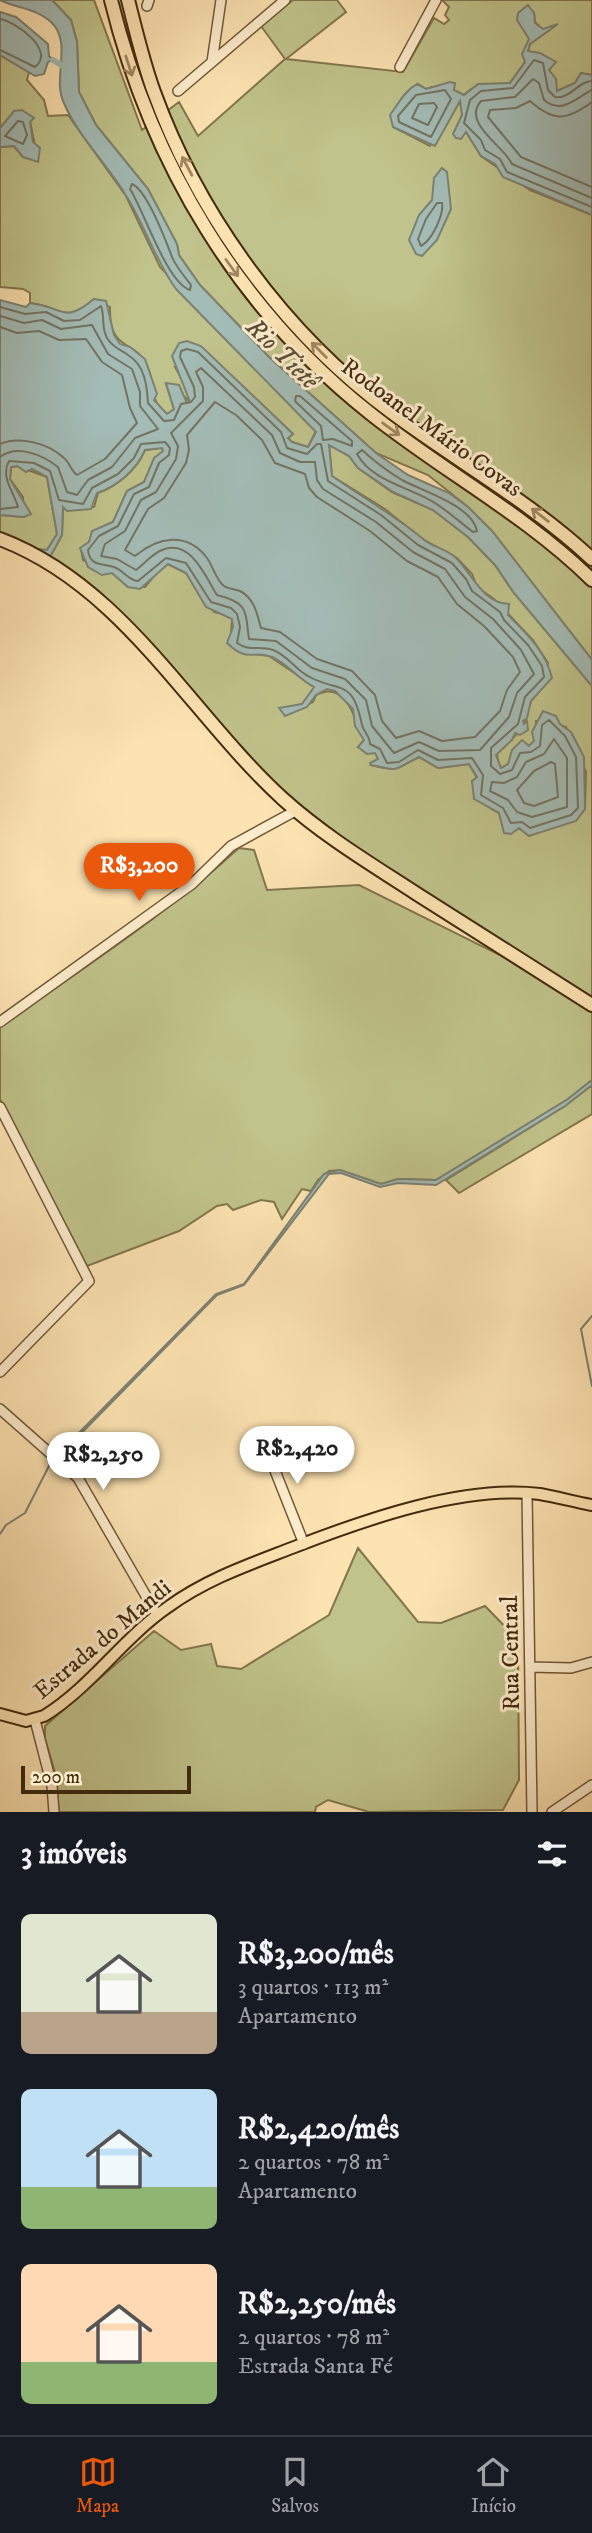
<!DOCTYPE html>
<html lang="pt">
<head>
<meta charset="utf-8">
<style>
	body { margin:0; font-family:"IM FELL DW Pica",serif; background:#20242c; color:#f1f3f6; height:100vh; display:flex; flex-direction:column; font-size:26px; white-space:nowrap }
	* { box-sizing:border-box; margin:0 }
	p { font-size:23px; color:#9ea1a6 }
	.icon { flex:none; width:38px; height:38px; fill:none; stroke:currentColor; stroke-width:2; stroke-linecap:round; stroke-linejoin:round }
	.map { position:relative; height:1812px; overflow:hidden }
	.sheet { display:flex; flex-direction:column; background:#171b24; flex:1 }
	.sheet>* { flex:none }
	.scale { position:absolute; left:21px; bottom:18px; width:170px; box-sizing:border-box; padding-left:7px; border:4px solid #432b0d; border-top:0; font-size:19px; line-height:24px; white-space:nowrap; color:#432b0d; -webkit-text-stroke:5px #feedcd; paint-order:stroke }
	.price { position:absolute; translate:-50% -60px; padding:0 16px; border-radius:24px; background:#fff; color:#222; font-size:23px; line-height:46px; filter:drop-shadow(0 2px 4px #0008) }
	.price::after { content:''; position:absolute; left:50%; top:42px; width:21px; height:16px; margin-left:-10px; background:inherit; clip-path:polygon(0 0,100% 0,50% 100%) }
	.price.current { background:#ea580c; color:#fff }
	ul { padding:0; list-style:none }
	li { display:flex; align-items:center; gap:21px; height:175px; padding:0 21px }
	li span { display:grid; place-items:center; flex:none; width:196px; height:140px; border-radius:10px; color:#555 }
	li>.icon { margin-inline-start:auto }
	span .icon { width:84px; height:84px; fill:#fffc; stroke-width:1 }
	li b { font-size:30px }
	h2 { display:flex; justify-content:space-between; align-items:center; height:84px; padding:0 21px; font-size:30px }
	.dock { display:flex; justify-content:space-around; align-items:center; height:98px; border-top:2px solid #363941; background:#171b24; font-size:19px; color:#9ea1a6 }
	.dock a { display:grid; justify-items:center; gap:4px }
	.dock .current { color:#ea580c }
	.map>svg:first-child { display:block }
	.green { fill:#c0c38b; stroke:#82774c; stroke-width:2 }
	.water { fill:#a3bcb6; stroke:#7d8272; stroke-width:2 }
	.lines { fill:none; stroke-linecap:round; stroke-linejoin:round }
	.shore { stroke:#737462; stroke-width:2 }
	.stream { stroke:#7d8272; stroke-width:2 }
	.canal { stroke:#a3bcb6; stroke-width:6 }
	.minor-casing { stroke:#725936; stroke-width:12 }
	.major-casing { stroke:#432b0d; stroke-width:14 }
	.highway-casing { stroke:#432b0d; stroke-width:16 }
	.minor { stroke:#feedcd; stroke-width:9 }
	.major { stroke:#fde3b2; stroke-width:10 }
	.highway { stroke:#fde3b2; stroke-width:12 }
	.oneway { stroke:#a08760 }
	.labels { text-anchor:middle; stroke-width:6; stroke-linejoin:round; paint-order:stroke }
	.street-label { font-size:24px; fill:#432b0d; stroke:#feedcd }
	.water-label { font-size:26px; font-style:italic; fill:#5b4f37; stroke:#feedcd }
</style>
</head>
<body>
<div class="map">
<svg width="592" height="1812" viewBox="0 0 592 1812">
	<rect width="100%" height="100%" fill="#fde3b2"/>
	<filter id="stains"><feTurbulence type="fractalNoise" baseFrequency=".00286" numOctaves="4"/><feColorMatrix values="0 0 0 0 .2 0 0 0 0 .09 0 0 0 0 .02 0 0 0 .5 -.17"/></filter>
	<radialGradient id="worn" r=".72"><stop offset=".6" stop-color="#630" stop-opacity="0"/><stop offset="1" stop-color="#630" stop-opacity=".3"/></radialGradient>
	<path class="green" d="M52,0h42l48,130 37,-28 19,34 87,-77 -24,-33 32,-26h44l9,12 -60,47 117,13 31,-54 10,6 5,-4 -4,-5 4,-8 -7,-7h150v75l-11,-2 -6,10 -18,8 -8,-21 1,-4 -22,-15 2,-7 21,-15 -8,1 -8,-8 -1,-9 -9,49 -15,21 -39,6 -7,6c-14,-2 -23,-13 -38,-6l-8,-5c-17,9 -25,26 -25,43l37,19 30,-45 6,31 15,24 49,34 62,25v445l-100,-129 -24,-24 -40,-32 -52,-22 -107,-96 -69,-72 -21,-30 -2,-11 -29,-55 -52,-64 -17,-33 -2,-50 -6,-22z
		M0,55l29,17 -2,8 17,20 4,16 20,-1 58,81 34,71 156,164 -8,16 -16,-5 -4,-4 5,-4 -62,-59 -56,-8 13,23 3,13 -16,-16 -9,-3 8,25 -4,6c-21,-9 -15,-30 -22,-47 -12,-31 -39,-13 -38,-61l-16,-8c-31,26 -30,8 -64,4v-10l-7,-4 -23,-2v-140l14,-1 9,11 15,4 -8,-40 -18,-4 -12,11z
		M329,444l20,12 9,12 34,24 41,18 35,27 27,28 19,28 78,93v312c-54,-34 -107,-68 -161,-102 -52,-34 -104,-66 -150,-108 -80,-73 -137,-173 -231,-231l12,-22 1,-28h31l4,-14c20,-7 39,-24 47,-43l17,-2 2,2 -20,32 -17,9 -14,31 -20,9 -4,11 -8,6 2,12 29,13 16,14h17l14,-17 9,-6 18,9 28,39 15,3 3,4 -1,15 24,20 14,2 46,31 -13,17 -17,4v7l28,-13 3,-7c30,-16 39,24 48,45l-6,7 17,6 4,6 -8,6c31,7 21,5 48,-8l19,11 31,-4 8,14 -5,3c4,16 12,25 27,32l4,14 16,1 10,8 56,-28 1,-36 -20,-45 -30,-6 -1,20 -6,5 -7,-5 -9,9 -4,14 -8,4 -3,-3 -1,-14c7,-5 25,-19 27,-27 2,-6 4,-18 8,-25 7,-12 12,-22 16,-36l-15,-23 -39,-41 -17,-12 -5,-13 -15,-16 -35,-19 -37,-30 -53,-33z
		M17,466l30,11 10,57 -10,16 -12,-1 -35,-15v-19l24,2 -1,-20 -13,-18 1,-12z
		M239,848l15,2 13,40 92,-5 155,77 78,50v68l-24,19 -132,81 -38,-1 -17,5 -41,-14 -11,1 -11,9 -7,11 -9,-2 -20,30 -8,-17 -13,-2 -28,10 -6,-6 -10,2 -38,25 -92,35 -87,-167v-72c81,-58 166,-112 239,-179z
		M592,1085v29l-133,79 -13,-13 119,-74z
		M358,1548l60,74 23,1 44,-17 33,34 1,140 -16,30 -134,2 -41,-12 -12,7 -1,5h-257l-1,-33 -12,-40v-13l109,-95 27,19 30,-6 6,22 24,3 88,-54z"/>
	<path class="water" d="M0,0h52l19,20 6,22 2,50 17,33 52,64 29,55 2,11 21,30 69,72 107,96 32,22 41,18 19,14 24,24 100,129v26l-78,-93 -19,-28 -27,-28 -35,-27 -40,-18 -35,-24 -9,-12 -20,-11 3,31c30,21 62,39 90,62 9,9 23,10 33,19 17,16 28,47 54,47l-1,11c19,19 38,37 44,63l-21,23 -4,17 -4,3 1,3 3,-3 1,9 -8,5 -5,-2 -3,7 -16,15 5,13 7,-4 4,-14 10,-10 7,6 5,-5 -2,-9 11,-21 13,5 4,8 11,8 13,25 1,52 -9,12 -47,15 -10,-8 -8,6 -7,-1 -5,-20 -25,-14 -2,-18 5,-4 -8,-13 -31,4 -19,-11c-27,13 -17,15 -48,8l-1,-2 8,-4 -3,-6 -8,1 -9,-7 6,-7 -9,-14 -2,-17 -18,-18 -8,-2 -11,6 -9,12 -22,9 -6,-8 23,-4 12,-17c-16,-8 -26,-23 -42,-30 -20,-8 -23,7 -45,-14l6,-16 -1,-8 -26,-12 -20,-34 -18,-9 -28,25 -12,-2 -16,-14 -10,2 -14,-8 -8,-19 9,-6 3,-11 21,-9 14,-31 17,-9 10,-24 9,-7 -1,-3 -17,2c-8,19 -27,36 -48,43l-6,16 -24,2 -4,-4 -1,28 -12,22 -15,-8 12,1 10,-16 -10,-57 -15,-8 -6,3 -9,-6 -6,1 -1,12 21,35 -7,3 -24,-2v-215l26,7 4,-4c34,4 33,22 64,-4l12,2 8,34 6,9 10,3 15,12 12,35 -3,6 13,14 7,-5 -8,-26 13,2 8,18 3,-1 -18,-46 7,-13 8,-2 14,5 92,88 -5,4 4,4 16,5 8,-15 -140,-143c-21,-29 -31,-64 -51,-95 -19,-31 -48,-59 -62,-93 -10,-24 9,-58 -11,-78 -15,-15 -37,-15 -52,-23z
		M528,5l6,8 1,10 8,6 15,-5 -28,20 -2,7 12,2 16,9 -7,8 7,9 1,12 18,-8 6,-10 11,2v140l-89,-38 -8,-13 -14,-8 -15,-24 -5,7 -5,-1 -3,-4 9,-19 -2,-14 -25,45 -42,-19 -3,-12c8,-11 15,-24 27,-31l9,5 24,-7 5,1 -1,7 10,5 14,-11 32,-1 15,-21 -3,-8 7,-15 -12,-19 1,-7z
		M0,12l16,5 32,27 1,12 4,4 -5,2 -4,12 -9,2 -35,-21z
		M22,110l12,8 -4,4 3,20 7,6 -2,14 -15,-5 -9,-11 -14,1v-19l14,-17z
		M442,168l5,4 4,37 -14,31 -15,16 -6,-2 -7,-14 10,-25 13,-15 2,-22z
		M592,1080v5l-27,21 -129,79 -38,-2 -18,4 -39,-14 -12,1 -85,111 -27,10 -159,162 -1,-2 159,-161 28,-10 80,-110 16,-4 41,14 17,-5 38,1 132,-81z"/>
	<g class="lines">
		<path class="shore" d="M0,19c17,3 56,32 35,48l-35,-17
			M592,81c-14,0 -21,18 -37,16l-7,-7 -5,-27 -9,-3 -21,28 -32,3 -11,9 -6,23 17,17 4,10 15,9 7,13 85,35
			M445,90l6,9 -20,38 -32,-15 -1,-6 18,-21z
			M592,90c-16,8 -30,25 -48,10l-5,-17 -6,-4 -18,18 -34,4c-20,22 24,46 31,63l80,34
			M592,102c-26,19 -38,20 -62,-1l-14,7 -26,2 -2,7 33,40 71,30
			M434,103l3,4 -9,18 -16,-7 7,-14z
			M18,121l5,1 4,13 -4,9 -18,-8z
			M132,184c15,6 34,57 40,73 4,10 13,20 19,28l-1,5c-23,-7 -46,-79 -60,-101z
			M437,203h5c2,12 -10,37 -21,43l-3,-7 8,-20z
			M0,307l25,7 21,-2 18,9 16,-1 21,-14c4,11 0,21 6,32 6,10 13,11 21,17 17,10 19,31 20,48l16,18 10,-1 7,-16 10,-2 4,-5 -1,-10 -14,-30 1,-6 6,-2 11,3 83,80 6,16 20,6 10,-10h4l7,37 53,34 37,30 34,18 14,16 6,12 28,21 4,8 24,25 14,21 2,11 -19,20 -7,27 -27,24v18l9,8 12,-4 8,-17 11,-1 9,-6 2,-21 7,-5 16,16 11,21 2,51 -7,7 -41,13 -8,-6 -11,1 -8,-15 -22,-13 2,-20 -11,-17 -34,2 -20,-10 -19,12 -12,1 -7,-14 -10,-5c0,-8 -6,-11 -8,-19 -10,-49 -23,-31 -54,-49 -13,-7 -21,-21 -35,-26 -14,-5 -23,2 -36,-7l3,-16 -3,-13 -6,-6 -20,-6 -25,-39 -20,-5 -28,23c-10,-1 -15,-11 -24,-14 -12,-4 -24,0 -26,-17l11,-14 19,-10 16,-32 15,-7 10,-24 10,-8 1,-7 -5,-6 -24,2 -7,14 -16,16 -26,14 -9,16 -24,-4 -9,-29 -16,-8 -25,-2c-9,16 5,31 9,46l-18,2
			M0,316l24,7 18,-3 19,9 31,-4 16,29 24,15 8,23v14l18,23 -23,9 -23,29 -24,13 -11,15 -10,-3 -9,-25c-15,-12 -41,-23 -58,-10
			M0,327l17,6 22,-2 20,9 27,-1 16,23 20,13 8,33 7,15 -32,36 -28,16c-6,-4 -7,-12 -13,-17 -16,-15 -44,-22 -64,-14
			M201,368l71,67 8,18 20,9h15l2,18 6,9 53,33 37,30 32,17 20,28 28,22 28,31 13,24 -17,19 -8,24 -29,33 -41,1 -20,-9 -25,11 -22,-27 -6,-26 -21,-21 -33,-11 -36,-27 -27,-2c-4,-28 0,-36 -32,-44 -11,-17 -26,-57 -55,-45 -10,4 -17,13 -26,20l-19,-11 -16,-3 4,-12 20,-13 16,-31 15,-8 20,-33 2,-13 -7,-13 32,-32v-14l-7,-15z
			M296,396h4l52,45v5l-19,-7 -10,1 -2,-14 -26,-25z
			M215,402l21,13 26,25 13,23 30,11 4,14 8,9 53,34 37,30 31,16 19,27 27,22 29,31 7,15 -13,18 -7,21 -25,26 -33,4 -23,-10 -23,7 -14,-17 -7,-26 -23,-24 -35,-12 -37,-27 -19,-4c-4,-14 -6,-29 -21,-37 -4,-2 -12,-2 -16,-5 -8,-6 -11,-20 -17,-28 -20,-27 -49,-21 -72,-2l-10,-6 23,-41 16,-11 22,-35 3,-13 -2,-15z
			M362,450c12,11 25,21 40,30 20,11 71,26 75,51l-4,1c-12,-9 -23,-19 -35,-27 -26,-18 -65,-22 -81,-51z
			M554,739l13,19v49l-35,10 -15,-5 -9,-12 -18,-9 2,-9 12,1 13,-6 9,-15 18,-8z
			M551,762l4,2 3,33 -24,9 -10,-3 -7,-13 17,-19z"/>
		<path class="stream" d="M592,1316l-11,13 11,57
			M0,1534l6,-9 19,-12 27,-53"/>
		<path class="canal" d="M53,60l13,8"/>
		<g class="minor-casing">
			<path id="minor" d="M147,6l2,-6
				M212,62l9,-62
				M400,67l36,-67
				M178,91l107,-91
				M0,1022l192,-138 39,-38 66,-36
				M0,1107l89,174 -89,91
				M0,1409l78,69 79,137
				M269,1434l3,29 32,81
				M527,1494l5,318
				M530,1667l41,1 21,-6
				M35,1720l17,66 2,26
				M552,1812l40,-27"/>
		</g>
		<g class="major-casing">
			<path id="major" d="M0,1714l26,7 18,-5c47,-29 79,-78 124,-109 40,-29 83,-43 129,-61 70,-27 166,-61 243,-52 17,3 35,8 52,11"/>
		</g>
		<g class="highway-casing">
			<path id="highway" d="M111,0c40,163 128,310 260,414 73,58 155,101 221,166
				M128,0c8,31 15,62 26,92 45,124 131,242 237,320 67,50 140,90 201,147
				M0,539c124,47 189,174 283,260 41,37 88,65 134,95 58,37 117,74 175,111"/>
		</g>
		<use href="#minor" class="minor"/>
		<use href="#major" class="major"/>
		<use href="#highway" class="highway"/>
	</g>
	<defs><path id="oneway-shaft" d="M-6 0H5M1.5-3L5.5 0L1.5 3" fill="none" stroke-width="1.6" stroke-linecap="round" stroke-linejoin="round" transform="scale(1.75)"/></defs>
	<g class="oneway">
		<use href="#oneway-shaft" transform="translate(129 66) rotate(72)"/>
		<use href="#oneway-shaft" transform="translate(187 166) rotate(-118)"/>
		<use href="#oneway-shaft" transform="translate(232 268) rotate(54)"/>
		<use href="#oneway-shaft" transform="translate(319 350) rotate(-135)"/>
		<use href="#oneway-shaft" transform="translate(391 429) rotate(36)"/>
		<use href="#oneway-shaft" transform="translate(540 515) rotate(-142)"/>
	</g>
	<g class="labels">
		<g class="street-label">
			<text transform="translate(432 427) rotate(36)" y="8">Rodoanel Mário Covas</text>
			<text transform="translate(102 1639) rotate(-40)" y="8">Estrada do Mandi</text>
			<text transform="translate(510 1653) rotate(-91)" y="8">Rua Central</text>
		</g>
		<g class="water-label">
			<text transform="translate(283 353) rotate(44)" y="9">Rio Tietê</text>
		</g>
	</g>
	<rect width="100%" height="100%" filter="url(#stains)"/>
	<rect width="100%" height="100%" fill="url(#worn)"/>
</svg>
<div class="scale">200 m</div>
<b class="price current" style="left:139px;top:903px">R$3,200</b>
<b class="price" style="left:297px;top:1486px">R$2,420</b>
<b class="price" style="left:103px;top:1492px">R$2,250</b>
</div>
<section class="sheet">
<h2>3 imóveis<svg class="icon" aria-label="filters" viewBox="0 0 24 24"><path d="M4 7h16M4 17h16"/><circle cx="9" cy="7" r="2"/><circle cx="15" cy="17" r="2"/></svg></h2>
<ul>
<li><span style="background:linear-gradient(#dfe7d0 70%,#b9a48a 0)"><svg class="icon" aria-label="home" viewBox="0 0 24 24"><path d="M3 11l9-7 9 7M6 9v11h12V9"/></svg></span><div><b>R$3,200/mês</b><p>3 quartos · 113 m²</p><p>Apartamento</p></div></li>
<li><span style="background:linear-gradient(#bfe0f5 70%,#8fb573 0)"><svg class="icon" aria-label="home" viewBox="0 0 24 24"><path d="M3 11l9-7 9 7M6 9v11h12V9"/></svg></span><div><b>R$2,420/mês</b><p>2 quartos · 78 m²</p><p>Apartamento</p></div></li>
<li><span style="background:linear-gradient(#ffd9b3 70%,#8fb573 0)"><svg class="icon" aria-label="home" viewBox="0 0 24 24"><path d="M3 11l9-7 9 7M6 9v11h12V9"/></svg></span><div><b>R$2,250/mês</b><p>2 quartos · 78 m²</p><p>Estrada Santa Fé</p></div></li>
</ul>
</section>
<nav class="dock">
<a class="current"><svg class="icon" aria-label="map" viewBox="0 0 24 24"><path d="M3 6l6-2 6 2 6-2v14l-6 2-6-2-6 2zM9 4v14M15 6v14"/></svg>Mapa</a>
<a><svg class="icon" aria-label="saved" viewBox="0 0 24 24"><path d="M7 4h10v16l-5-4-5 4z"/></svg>Salvos</a>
<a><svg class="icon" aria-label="home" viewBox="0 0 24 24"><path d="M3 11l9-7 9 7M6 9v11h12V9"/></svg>Início</a>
</nav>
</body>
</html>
